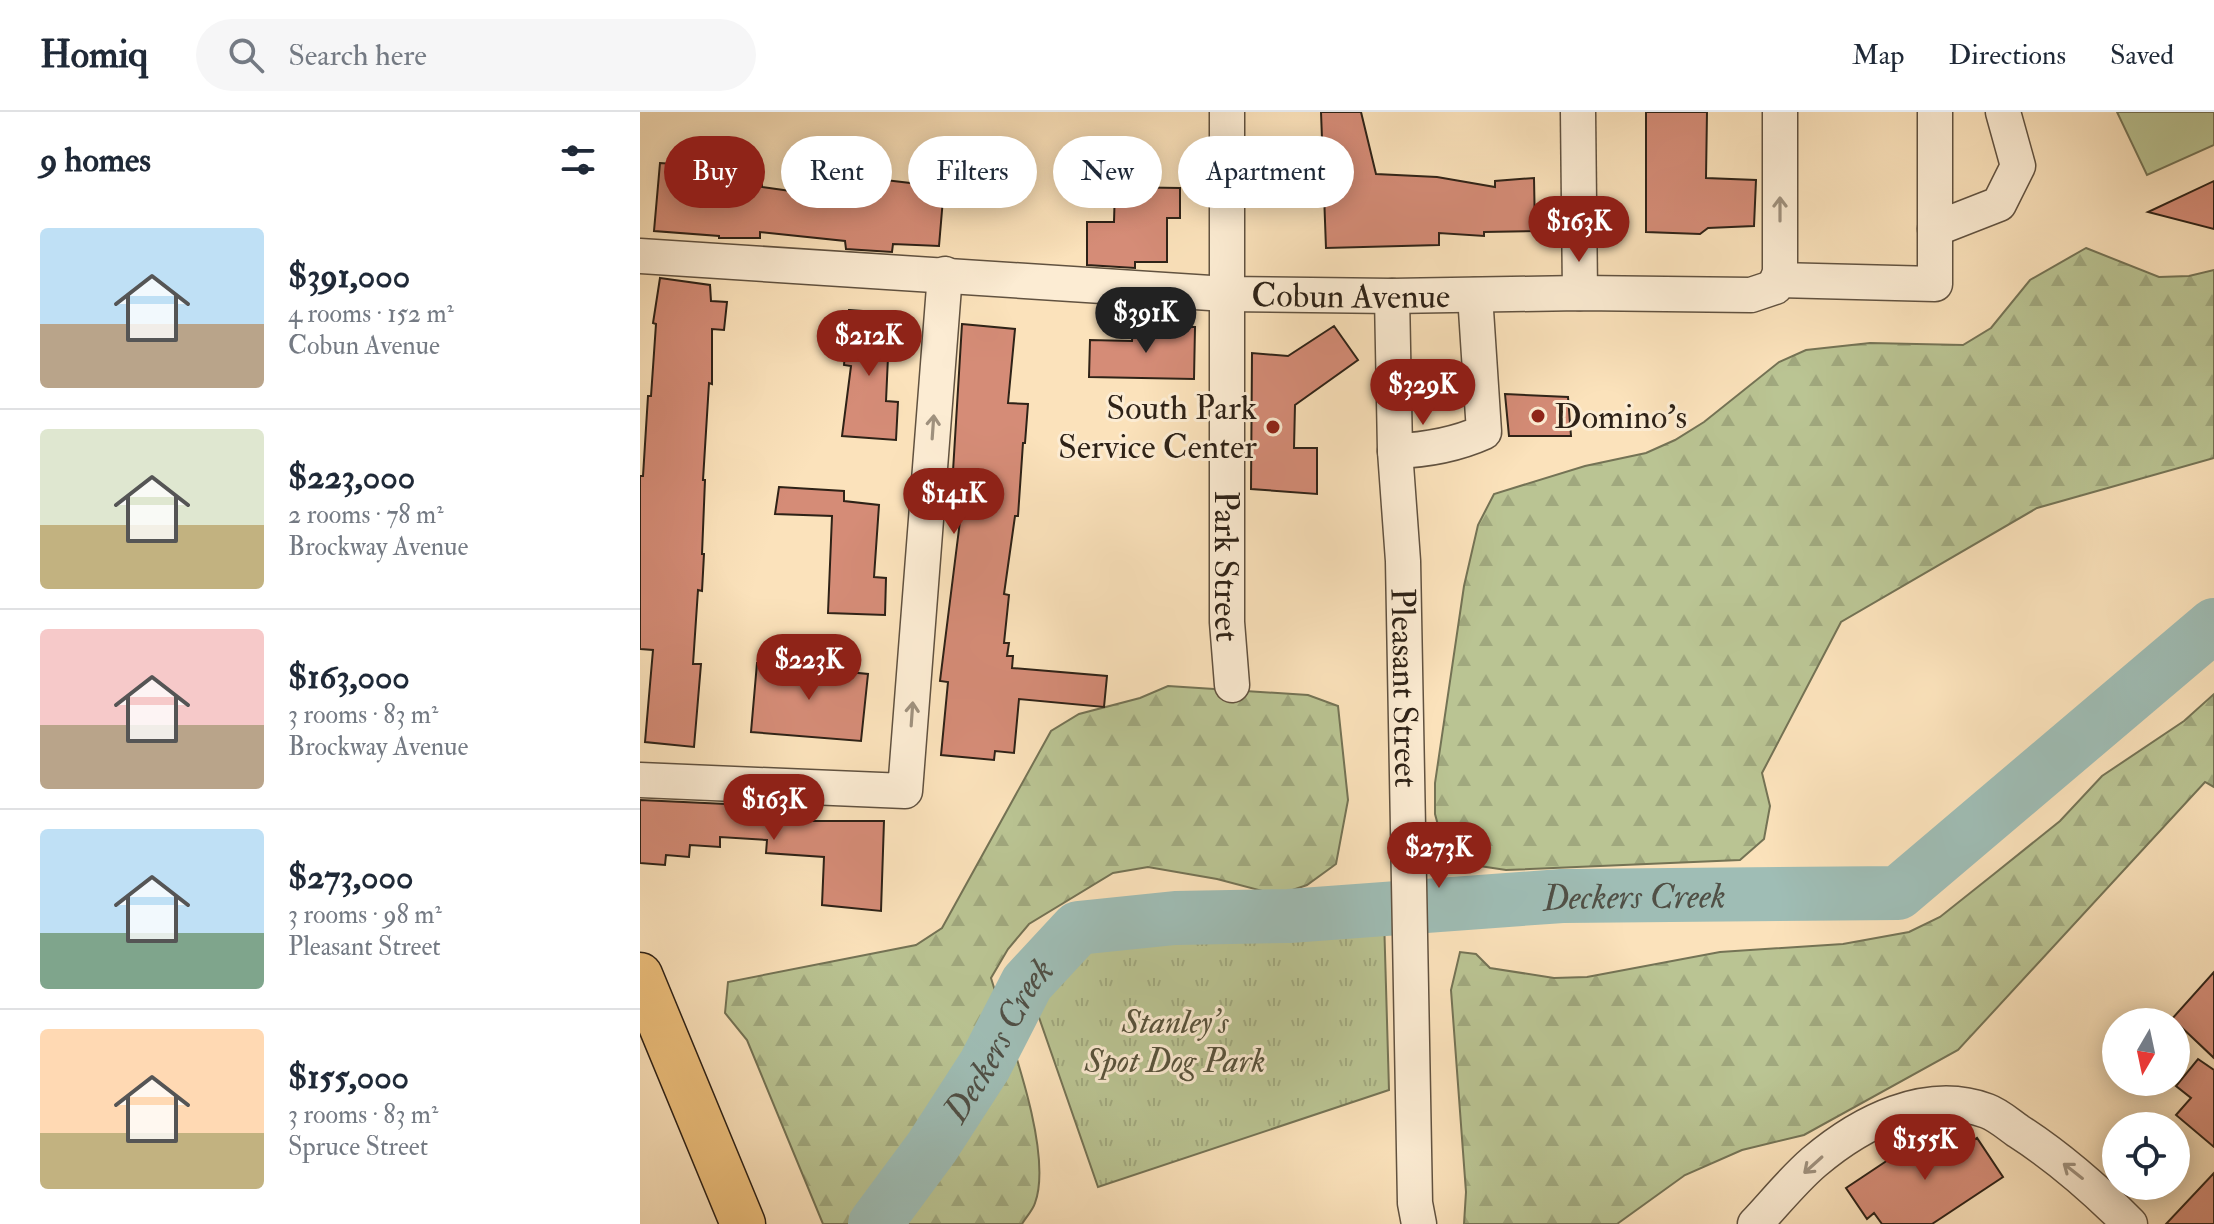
<!DOCTYPE html>
<html lang="en">
<head>
<meta charset="utf-8">
<style>
	body { margin:0; font-family:"IM FELL Double Pica",serif; background:#f6f6f7; color:#1f2937; height:100vh; display:flex; flex-direction:column; font-size:30px; white-space:nowrap }
	* { box-sizing:border-box; margin:0 }
	p { font-size:26px; color:#747a83 }
	.icon { flex:none; width:44px; height:44px; fill:none; stroke:currentColor; stroke-width:2; stroke-linecap:round; stroke-linejoin:round }
	.map { position:relative; flex:1; overflow:hidden }
	.side { display:flex; flex-direction:column; background:#fff; width:640px }
	.side>* { flex:none }
	.banner { position:absolute; left:24px; top:24px; width:760px; height:72px; display:flex; gap:16px }
	.needle { width:52px; rotate:189deg }
	.buttons { position:absolute; left:1462px; top:896px; display:grid; gap:16px }
	.buttons a { display:grid; place-items:center; width:88px; height:88px; border-radius:50%; background:#fff; box-shadow:0 4px 20px #0003; font-size:40px }
	.price { position:absolute; translate:-50% -68px; padding:0 18px; border-radius:28px; background:#8f2418; color:#fff; font-size:26px; line-height:52px; filter:drop-shadow(0 2px 4px #0008) }
	.price::after { content:''; position:absolute; left:50%; top:48px; width:24px; height:18px; margin-left:-12px; background:inherit; clip-path:polygon(0 0,100% 0,50% 100%) }
	.price.current { background:#222; color:#fff }
	ul { padding:0; list-style:none }
	li { display:flex; align-items:center; gap:24px; height:200px; padding:0 40px }
	li+li { border-top:2px solid #e0e1e3 }
	li span { display:grid; place-items:center; flex:none; width:224px; height:160px; border-radius:8px; color:#555 }
	li>.icon { margin-inline-start:auto }
	span .icon { width:96px; height:96px; fill:#fffc; stroke-width:1 }
	li b { font-size:34px }
	h2 { display:flex; justify-content:space-between; align-items:center; height:96px; padding:0 40px; font-size:34px }
	.chip { padding:0 28px; border-radius:36px; background:#fff; box-shadow:0 4px 20px #0003; font-size:28px; line-height:72px }
	.chip.current { background:#8f2418; color:#fff }
	header { display:flex; align-items:center; gap:48px; box-sizing:border-box; height:112px; padding:0 40px; background:#fff; border-bottom:2px solid #e0e1e3 }
	header strong { font-size:38px }
	nav { display:flex; gap:44px; margin-inline-start:auto; font-size:28px }
	.search { width:560px; height:72px; background:#f6f6f7; display:flex; align-items:center; gap:20px; box-sizing:border-box; padding:0 28px; border-radius:44px; color:#747a83; font-size:30px }
	main { display:flex; flex:1; min-height:0 }
	.map>svg:first-child { display:block }
	.grass { fill:url(#grass-tufts); stroke:#747355; stroke-width:2 }
	.forest { fill:url(#forest-firs); stroke:#747355; stroke-width:2 }
	.garden { fill:#bac493; stroke:#747355; stroke-width:2 }
	.lines { fill:none; stroke-linecap:round; stroke-linejoin:round }
	.river { stroke:#9fbdb5; stroke-width:54 }
	.building { fill:#d58c77; stroke:#2e2217; stroke-width:2 }
	.minor-casing { stroke:#615240; stroke-width:37 }
	.major-casing { stroke:#2e2217; stroke-width:47 }
	.minor { stroke:#fcecd3; stroke-width:34 }
	.major { stroke:#eec17e; stroke-width:44 }
	.oneway { stroke:#9f917e }
	.poi-dot { fill:#8f2418; stroke:#fcecd3; stroke-width:3 }
	.labels { text-anchor:middle; stroke-width:6; stroke-linejoin:round; paint-order:stroke }
	.street-label { font-size:34px; fill:#2e2217; stroke:#fcecd3 }
	.poi-label { font-size:34px; fill:#2e2217; stroke:#fcecd3; text-anchor:end }
	.park-label { font-size:34px; font-style:italic; fill:#58533c; stroke:#fcecd3 }
	.water-label { font-size:36px; font-style:italic; fill:#505046; stroke:#fcecd3 }
</style>
</head>
<body>
<header>
<strong>Homiq</strong>
<div class="search"><svg class="icon" aria-label="search" viewBox="0 0 24 24"><circle cx="10" cy="10" r="6"/><path d="M15 15l6 6"/></svg>Search here</div>
<nav><a>Map</a><a>Directions</a><a>Saved</a></nav>
</header>
<main>
<section class="side">
<h2>9 homes<svg class="icon" aria-label="filters" viewBox="0 0 24 24"><path d="M4 7h16M4 17h16"/><circle cx="9" cy="7" r="2"/><circle cx="15" cy="17" r="2"/></svg></h2>
<ul>
<li><span style="background:linear-gradient(#bfe0f5 60%,#b9a48a 0)"><svg class="icon" aria-label="home" viewBox="0 0 24 24"><path d="M3 11l9-7 9 7M6 9v11h12V9"/></svg></span><div><b>$391,000</b><p>4 rooms · 152 m²</p><p>Cobun Avenue</p></div></li>
<li><span style="background:linear-gradient(#dfe7d0 60%,#c2b280 0)"><svg class="icon" aria-label="home" viewBox="0 0 24 24"><path d="M3 11l9-7 9 7M6 9v11h12V9"/></svg></span><div><b>$223,000</b><p>2 rooms · 78 m²</p><p>Brockway Avenue</p></div></li>
<li><span style="background:linear-gradient(#f6c9c9 60%,#b9a48a 0)"><svg class="icon" aria-label="home" viewBox="0 0 24 24"><path d="M3 11l9-7 9 7M6 9v11h12V9"/></svg></span><div><b>$163,000</b><p>3 rooms · 83 m²</p><p>Brockway Avenue</p></div></li>
<li><span style="background:linear-gradient(#bfe0f5 65%,#7fa58c 0)"><svg class="icon" aria-label="home" viewBox="0 0 24 24"><path d="M3 11l9-7 9 7M6 9v11h12V9"/></svg></span><div><b>$273,000</b><p>3 rooms · 98 m²</p><p>Pleasant Street</p></div></li>
<li><span style="background:linear-gradient(#ffd9b3 65%,#c2b280 0)"><svg class="icon" aria-label="home" viewBox="0 0 24 24"><path d="M3 11l9-7 9 7M6 9v11h12V9"/></svg></span><div><b>$155,000</b><p>3 rooms · 83 m²</p><p>Spruce Street</p></div></li>
</ul>
</section>
<div class="map">
<svg width="1574" height="1112" viewBox="0 0 1574 1112">
	<defs>
		<pattern id="grass-tufts" width="24" height="20" patternUnits="userSpaceOnUse" patternTransform="scale(2)"><rect width="24" height="20" fill="#bac493"/><path d="M3 7l-1-3M5 7V3M7 7l1-3M15 17l-1-3M17 17v-4M19 17l1-3" fill="none" stroke="#a0a87e"/></pattern>
		<pattern id="forest-firs" width="22" height="20" patternUnits="userSpaceOnUse" patternTransform="scale(2)"><rect width="22" height="20" fill="#bac493"/><path d="M5 1l3.5 6h-7zM16 11l3.5 6h-7z" fill="#a0a87e"/></pattern>
	</defs>
	<rect width="100%" height="100%" fill="#fbe2bb"/>
	<filter id="stains"><feTurbulence type="fractalNoise" baseFrequency=".0025" numOctaves="4"/><feColorMatrix values="0 0 0 0 .2 0 0 0 0 .09 0 0 0 0 .02 0 0 0 .5 -.17"/></filter>
	<radialGradient id="worn" r=".72"><stop offset=".6" stop-color="#630" stop-opacity="0"/><stop offset="1" stop-color="#630" stop-opacity=".3"/></radialGradient>
	<path class="grass" d="M744,806l5,172 -291,97 -71,-204 51,-55z"/>
	<path class="forest" d="M1446,136l73,29 30,-1 25,-6v188l-177,50 -196,114 -79,151 8,33 -6,33 -24,21 -234,10 -33,-5 -29,-18 -9,-33v-31l29,-197 14,-61 16,-31 91,-28 61,-13 29,-13 29,-18 75,-60 27,-12 64,-7 93,2 28,-17 39,-48z
		M528,574l140,9 30,11 10,94 -12,64 -29,21 -29,10 -61,-16 -69,-12 -35,6 -84,51 -21,25 -17,29c16,53 63,173 44,225 -2,7 -9,14 -13,21h-199l-76,-184 -22,-27 3,-31 188,-37 26,-17 109,-197 28,-17 61,-16z
		M1574,582v93l-9,-5 -247,268 -154,85 -62,15 -57,25 -68,49h-153l2,-32 -15,-202 9,-38 16,2 14,14 64,10 33,-1 133,-25 123,-8 66,-12 31,-15 54,-43 66,-53 42,-45 82,-55z"/>
	<path class="garden" d="M1477,0h97v33l-67,30z"/>
	<g class="lines">
		<path class="river" id="s1" d="M235,1112l57,-77 53,-82 42,-82 51,-55 97,-10 114,-2 273,-20 336,-3 316,-268"/>
	</g>
	<path class="building" d="M681,0h40l15,62 61,3 58,10v-6l39,-3 1,53 -51,1v4l-45,-3v12l-113,3z
		M1006,0h61l-1,66 50,2 -2,46 -46,2 -8,6 -54,-2z
		M20,51l40,3 -1,10 63,2v9l79,11 2,-23 101,12 -5,59 -46,-2 -1,8 -46,-3 -1,-8 -85,-9v6h-41v-2l-65,-5z
		M1574,69v48l-66,-17z
		M475,75l65,1v30h-13v44h-32v6l-48,-3v-43h27z
		M20,166l50,7 1,16 16,1 -3,28 -12,-1v55l-3,-1 -6,97h2l-3,74h2l-2,37 -4,-1 -5,74h8l-7,83 -49,-5 8,-92 -13,-1v-173h3l5,-80h3l5,-72 -3,-1z
		M209,198l41,3 -4,88 12,1 -2,38 -54,-4 9,-70 -7,-1z
		M322,212l53,5 -7,74 20,1 -3,39h-2l-5,73h-3l-11,78 5,1 -5,48h5l-2,13h6l-1,12 95,8 -3,31 -85,-8 -5,54 -19,-2 -1,9 -53,-5 7,-73 -8,-1 20,-160 -10,-1z
		M493,214l62,1 -1,52 -105,-2 1,-37 42,1z
		M694,214l24,34 -63,45 -1,43h23v46l-66,-5 1,-136 36,3z
		M865,282l63,3 3,39h-62z
		M139,375l65,4v10l35,4 -5,72 12,1 -1,37 -57,-2 4,-97 -57,-2z
		M117,551l111,11 -7,67 -110,-9z
		M0,688l173,8 -1,13h72l-3,90 -59,-6 2,-48 -58,-4 1,-13 -47,-3v10l-30,-2 -1,12 -23,-2 -1,10 -25,-2z
		M1574,860v86l-38,-36 -5,-2z
		M1558,947l16,11v77l-38,-32 15,-17 -15,-12z
		M1296,1016l18,25 23,-15 26,39 -71,47h-50l-8,-11 -7,6 -21,-31z
		M1574,1061v51h-48z"/>
	<g class="lines">
		<g class="minor-casing">
			<g id="minor">
				<path id="s2" d="M587,0v510l5,63"/>
				<path d="M938,0l2,181"/>
				<path d="M1295,117l64,-25 19,-38 -15,-54"/>
				<path id="s3" d="M0,144l586,38 166,2 188,-3 171,2 24,-8 5,-15v-160"/>
				<path d="M1137,168l158,4v-172"/>
				<path id="s4" d="M752,184l3,155 8,110 12,642 4,21"/>
				<path d="M755,339c32,-1 60,-6 89,-19l-9,-137"/>
				<path d="M0,668l265,11 40,-517"/>
				<path d="M1115,1112c19,-20 38,-44 59,-62 46,-39 112,-74 173,-51 11,4 21,13 31,20 42,27 77,58 112,93"/>
			</g>
		</g>
		<g class="major-casing">
			<path id="major" d="M0,863l103,249"/>
		</g>
		<use href="#minor" class="minor"/>
		<use href="#major" class="major"/>
	</g>
	<defs><path id="oneway-shaft" d="M-6 0H5M1.5-3L5.5 0L1.5 3" fill="none" stroke-width="1.6" stroke-linecap="round" stroke-linejoin="round" transform="scale(2)"/></defs>
	<g class="oneway">
		<use href="#oneway-shaft" transform="translate(1140 97) rotate(-90)"/>
		<use href="#oneway-shaft" transform="translate(293 315) rotate(-86)"/>
		<use href="#oneway-shaft" transform="translate(272 602) rotate(-86)"/>
		<use href="#oneway-shaft" transform="translate(1173 1053) rotate(138)"/>
		<use href="#oneway-shaft" transform="translate(1433 1059) rotate(-142)"/>
	</g>
	<g class="poi-dot">
		<circle cx="898" cy="304" r="8"/>
		<circle cx="633" cy="315" r="8"/>
	</g>
	<g class="labels">
		<g class="street-label">
			<text dy="12" stroke="none"><textPath href="#s3" startOffset="712">Cobun Avenue</textPath></text>
			<text dy="12" stroke="none"><textPath href="#s2" startOffset="454">Park Street</textPath></text>
			<text dy="12" stroke="none"><textPath href="#s4" startOffset="392">Pleasant Street</textPath></text>
		</g>
		<g class="poi-label">
			<text x="617" y="307">South Park<tspan x="617" dy="39">Service Center</tspan></text>
			<text x="914" y="316" text-anchor="start">Domino's</text>
		</g>
		<g class="park-label">
			<text x="535" y="921">Stanley's<tspan x="535" dy="39">Spot Dog Park</tspan></text>
		</g>
		<g class="water-label">
			<text dy="13" stroke="none"><textPath href="#s1" startOffset="918">Deckers Creek</textPath></text>
			<text dy="13" stroke="none"><textPath href="#s1" startOffset="222">Deckers Creek</textPath></text>
		</g>
	</g>
	<rect width="100%" height="100%" filter="url(#stains)"/>
	<rect width="100%" height="100%" fill="url(#worn)"/>
</svg>
<div class="buttons">
<a><svg class="needle" viewBox="-14 -14 28 28"><path d="M0-13l5 13h-10z" fill="#e53935"/><path d="M0 13l5-13h-10z" fill="#747a83"/></svg></a>
<a><svg class="icon" aria-label="locate" viewBox="0 0 24 24"><circle cx="12" cy="12" r="6"/><path d="M12 2v4M12 18v4M2 12h4M18 12h4"/></svg></a>
</div>
<b class="price" style="left:939px;top:152px">$163K</b>
<b class="price current" style="left:506px;top:243px">$391K</b>
<b class="price" style="left:229px;top:266px">$212K</b>
<b class="price" style="left:783px;top:315px">$329K</b>
<b class="price" style="left:314px;top:424px">$141K</b>
<b class="price" style="left:169px;top:590px">$223K</b>
<b class="price" style="left:134px;top:730px">$163K</b>
<b class="price" style="left:799px;top:778px">$273K</b>
<b class="price" style="left:1285px;top:1070px">$155K</b>
<div class="banner">
<a class="chip current">Buy</a>
<a class="chip">Rent</a>
<a class="chip">Filters</a>
<a class="chip">New</a>
<a class="chip">Apartment</a>
</div>
</div>
</main>
</body>
</html>
